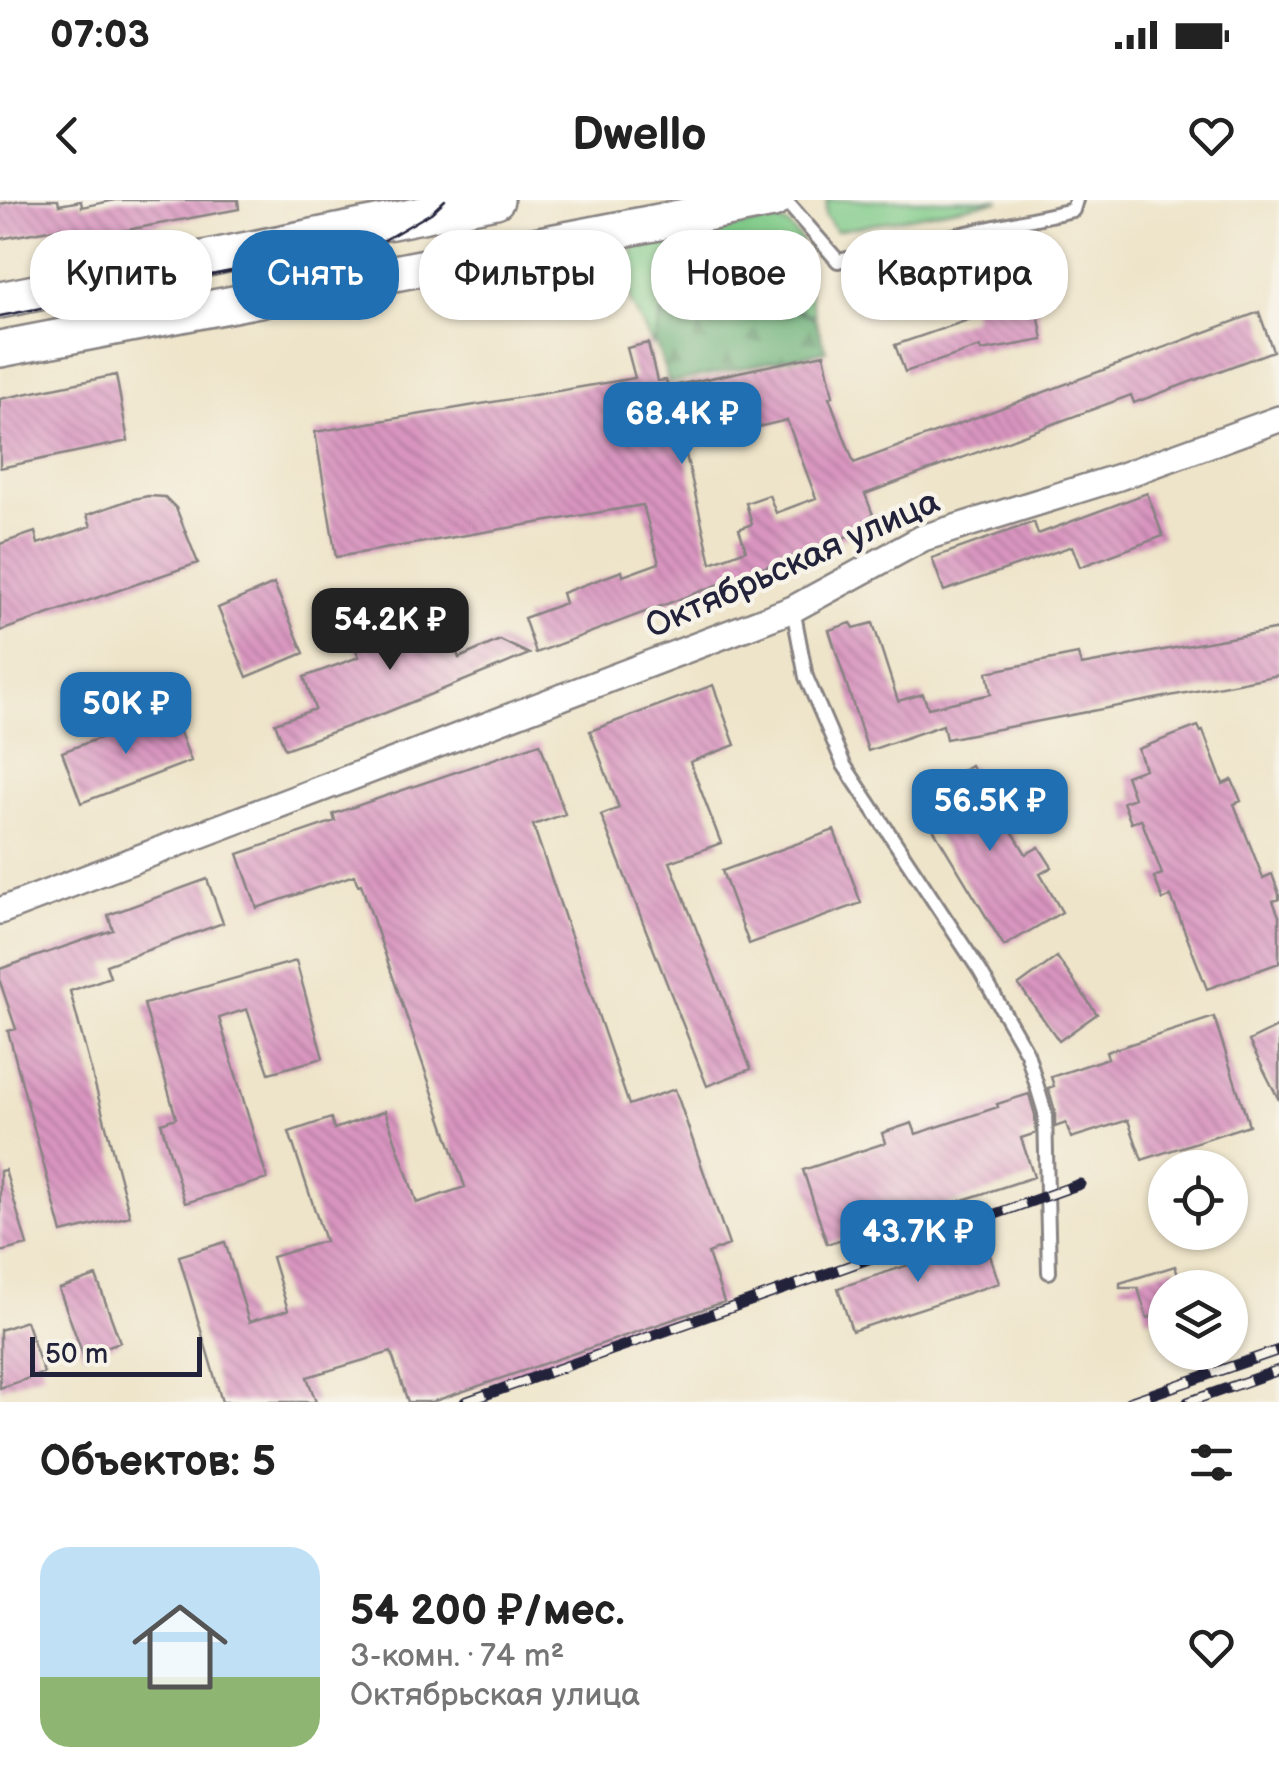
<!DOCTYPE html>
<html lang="ru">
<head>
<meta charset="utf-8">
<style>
	body { margin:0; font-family:"Balsamiq Sans",sans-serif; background:#f6f6f6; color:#222; height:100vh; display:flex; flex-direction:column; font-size:38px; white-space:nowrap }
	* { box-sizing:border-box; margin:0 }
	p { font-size:32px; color:#767676 }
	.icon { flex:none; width:55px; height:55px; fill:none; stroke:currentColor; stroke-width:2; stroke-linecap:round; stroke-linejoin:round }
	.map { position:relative; height:1202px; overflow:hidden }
	.sheet { display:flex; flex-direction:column; background:#fff; flex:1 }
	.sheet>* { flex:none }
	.top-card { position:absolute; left:30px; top:30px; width:1220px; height:90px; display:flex; gap:20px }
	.tools { position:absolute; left:1148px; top:950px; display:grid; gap:20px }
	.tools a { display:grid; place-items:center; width:100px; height:100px; border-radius:50%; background:#fff; box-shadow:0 2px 8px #0004; font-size:50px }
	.scale { position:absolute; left:30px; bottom:25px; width:172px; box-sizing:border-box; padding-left:10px; border:5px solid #22223b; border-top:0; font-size:28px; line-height:35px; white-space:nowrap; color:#22223b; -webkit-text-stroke:8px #f7f3e8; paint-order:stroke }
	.price { position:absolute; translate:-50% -85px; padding:0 22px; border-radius:20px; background:#1f6fb2; color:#fff; font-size:32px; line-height:65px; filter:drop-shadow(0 2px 5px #0008) }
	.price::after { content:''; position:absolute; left:50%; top:60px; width:30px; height:22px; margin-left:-15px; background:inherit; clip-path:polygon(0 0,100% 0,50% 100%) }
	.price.current { background:#222; color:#fff }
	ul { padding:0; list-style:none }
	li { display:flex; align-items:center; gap:30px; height:250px; padding:0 40px }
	li span { display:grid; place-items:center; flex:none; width:280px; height:200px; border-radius:30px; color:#555 }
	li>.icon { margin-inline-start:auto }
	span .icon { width:120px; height:120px; fill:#fffc; stroke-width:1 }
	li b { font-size:42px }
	h2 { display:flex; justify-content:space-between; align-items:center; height:120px; padding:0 40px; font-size:42px }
	.chip { padding:0 35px; border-radius:40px; background:#fff; box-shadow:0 2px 8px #0004; font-size:35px; line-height:90px }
	.chip.current { background:#1f6fb2; color:#fff }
	.status { display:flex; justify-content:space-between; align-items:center; height:70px; padding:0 50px; background:#fff; direction:ltr }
	.status svg { height:28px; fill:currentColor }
	header { display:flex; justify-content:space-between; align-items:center; height:130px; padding:0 40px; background:#fff; font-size:45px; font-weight:700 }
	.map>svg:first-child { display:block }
	.grass { fill:#80cb89; stroke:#517662; stroke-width:2.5 }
	.forest { fill:url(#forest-firs); stroke:#456858; stroke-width:2.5 }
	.building { fill:url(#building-back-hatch); fill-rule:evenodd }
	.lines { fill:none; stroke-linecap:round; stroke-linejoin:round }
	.service-casing { stroke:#888382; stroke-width:18 }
	.minor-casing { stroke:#888382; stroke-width:30 }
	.secondary-casing { stroke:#888382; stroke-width:40 }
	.service { stroke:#fff; stroke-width:12 }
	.minor { stroke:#fff; stroke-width:25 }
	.secondary { stroke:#fff; stroke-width:35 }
	.tram { stroke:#22223b; stroke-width:2.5 }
	.rail-casing { stroke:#22223b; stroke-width:11 }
	.rail { stroke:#f7f3e8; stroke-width:8; stroke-dasharray:22; stroke-linecap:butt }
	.labels { text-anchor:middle; stroke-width:9; stroke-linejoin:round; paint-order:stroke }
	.street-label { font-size:35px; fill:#22223b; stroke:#f7f3e8 }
</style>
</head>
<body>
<div class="status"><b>07:03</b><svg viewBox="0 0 49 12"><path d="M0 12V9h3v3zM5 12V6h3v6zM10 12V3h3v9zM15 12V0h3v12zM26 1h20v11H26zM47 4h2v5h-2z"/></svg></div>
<header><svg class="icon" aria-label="back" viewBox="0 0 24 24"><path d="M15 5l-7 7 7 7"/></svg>Dwello<svg class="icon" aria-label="heart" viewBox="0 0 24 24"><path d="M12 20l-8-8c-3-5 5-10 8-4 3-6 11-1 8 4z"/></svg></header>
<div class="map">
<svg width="1279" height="1202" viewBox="0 0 1279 1202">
	<defs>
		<pattern id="forest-firs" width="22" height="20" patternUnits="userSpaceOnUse" patternTransform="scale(2.5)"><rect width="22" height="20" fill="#68af75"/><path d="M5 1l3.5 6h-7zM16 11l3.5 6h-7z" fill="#558e61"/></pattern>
		<pattern id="building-back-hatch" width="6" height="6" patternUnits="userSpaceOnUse" patternTransform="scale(2.5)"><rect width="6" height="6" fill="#d995c0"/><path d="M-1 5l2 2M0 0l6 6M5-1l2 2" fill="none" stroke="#b0799d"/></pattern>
	</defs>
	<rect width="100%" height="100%" fill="#f7f3e8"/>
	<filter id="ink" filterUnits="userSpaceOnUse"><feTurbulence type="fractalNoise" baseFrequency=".01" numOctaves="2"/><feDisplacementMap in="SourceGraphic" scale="20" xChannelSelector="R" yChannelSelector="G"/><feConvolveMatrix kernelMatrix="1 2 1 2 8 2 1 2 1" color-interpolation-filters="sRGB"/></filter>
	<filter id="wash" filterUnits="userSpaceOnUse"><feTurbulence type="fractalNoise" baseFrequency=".0048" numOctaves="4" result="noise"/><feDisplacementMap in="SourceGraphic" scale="40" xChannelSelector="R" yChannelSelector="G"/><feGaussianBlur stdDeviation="2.25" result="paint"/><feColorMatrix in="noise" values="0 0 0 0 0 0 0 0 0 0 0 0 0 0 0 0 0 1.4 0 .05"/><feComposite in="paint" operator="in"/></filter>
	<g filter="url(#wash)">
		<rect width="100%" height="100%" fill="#eee4c9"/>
		<path class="grass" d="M827,0h173l-164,31 -11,-16z
			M774,19l14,6 14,16 -2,2 6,10v25l9,38 -91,-40 -53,6 -3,4 -15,60 -22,-44 -6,-31 9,-25z"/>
		<path class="forest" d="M722,77l93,42 11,32 -157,32 -14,-42 16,-58z"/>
		<g id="blocks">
			<path class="building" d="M21,0h37l1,5 22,-4 1,6 33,-7h123l1,9 -176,33 -3,-14 -60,11v-35z
				M1024,36l19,104 -62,11 -1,-4 -75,25 -10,-27 79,-27 -13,-71z
				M1259,112l14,39 -139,52 -3,-8 -266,99 12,31 -341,128 -12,-35 41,-15 -3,-10 60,-22 1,5 36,-13 -16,-58 -307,52 -21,-125 320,-54 -8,-30 21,-5 9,38 9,-1 2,7 156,-33 9,42 -4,1 25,66zM700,214l8,25 79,-19 29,78 -40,15 -7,-18 -23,8 6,21 -13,5 7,21 -35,13 -33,-143z
				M116,175l12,66 -128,27v-69z
				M1147,293l16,43 -83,31 -8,-21 -128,45 -12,-33 102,-36 4,12z
				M148,296l17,1 11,11 22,55 -198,68v-87l35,-12 3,12 53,-18 -4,-11 42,-15z
				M274,384l30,69 -57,24 -29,-69z
				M438,400l21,58 41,-18 29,14 -144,59 -100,36 -10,-26 40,-14 -11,-32 55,-20 -9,-23z
				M851,423l3,5 19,-5 25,78 25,-7 5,14 63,-14 -4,-22 91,-18 3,11 198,-36v46l-333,64 -3,-14 -75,26 -39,-121z
				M713,485l22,60 -45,17 31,81 -51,19 81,207 -44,17 -106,-271 18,-7 -29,-77z
				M172,511l19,50 -110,42 -19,-51z
				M1198,526l3,6 2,-1 20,53 9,-4 9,21 -7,3 29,74 9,-4 7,20v5l-6,2 6,15v47l-72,26 -36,-93 -8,4 -9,-23 8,-3 -21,-55 -10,4 -8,-21 11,-4 -8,-22 19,-7 -7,-20z
				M540,543l25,71 -32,11 96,280 46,-16 54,156 -21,8 16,49 -292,100h-24l-17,-50 -84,25 9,25h-94l-43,-146 46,-14 24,80 39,-12 -16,-53 53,-16 -36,-109 42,-14 3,11 51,-18 32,92 48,-16 -104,-303 -3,1 -4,-10 -97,33 -19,-54 97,-33 -2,-7z
				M971,565l12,21 13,-9 11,19 -12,7 31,51 13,-7 13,20 -12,7 22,38 -58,34 -89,-147z
				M834,630l27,73 -112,41 -27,-73z
				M207,679l16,44 -117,42 4,12 -40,14 60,225 -68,17 -54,-202 8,-2 -16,-47v-13l113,-39 -5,-15z
				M1057,757l40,57 -38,27 -40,-56z
				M296,761l27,97 -54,15 -22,-64 -28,9 48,161 -82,24 -24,-80 15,-5 -32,-114z
				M1214,817l35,108 -107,35 -14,-40 -57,18 -5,-15 -11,4v-16l-7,-23 6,-2 -3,-9 57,-19 -2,-6z
				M1279,826v74l-30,-59z
				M1029,894l6,21 1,18 -15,5 13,39 -207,67 -24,-74 82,-27 -3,-10 30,-10 4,11 82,-27 -1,-3z
				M5,970l22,75 -27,7v-81z
				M985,1040l14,43 -147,48 -14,-43z
				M1175,1066l7,22h-17v25l-18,5 -9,-30h-18v-5z
				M96,1076l24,66 -37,13 -24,-66z
				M26,1121l18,52 -44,15v-58z"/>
		</g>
	</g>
	<g filter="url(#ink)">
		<use href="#blocks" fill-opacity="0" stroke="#888382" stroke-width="2.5"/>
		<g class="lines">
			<g class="service-casing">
				<path id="service" d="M785,0l53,61 235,-51 3,-10
					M793,409l13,68 38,88 136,206 47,82 18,60 4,159"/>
			</g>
			<g class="minor-casing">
				<path id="minor" d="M0,711l793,-302 130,-71 196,-61 160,-58"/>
			</g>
			<g class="secondary-casing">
				<path id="secondary" d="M0,100l496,-100
					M0,149l773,-149"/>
			</g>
			<use href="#service" class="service"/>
			<use href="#minor" class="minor"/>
			<use href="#secondary" class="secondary"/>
			<path class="tram" d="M287,79l36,-19
				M0,116l381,-74 50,-29 14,-13"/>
			<g class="rail-casing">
				<path id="rail" d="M465,1202l615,-218
					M1129,1202l150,-52
					M1188,1202l91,-32"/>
			</g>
			<use href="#rail" class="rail"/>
		</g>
	</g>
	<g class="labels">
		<g class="street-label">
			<text transform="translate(792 363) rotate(-24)" y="12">Октябрьская улица</text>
		</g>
	</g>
</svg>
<div class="tools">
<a><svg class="icon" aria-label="locate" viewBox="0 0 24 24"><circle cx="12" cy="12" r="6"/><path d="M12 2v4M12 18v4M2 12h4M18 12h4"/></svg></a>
<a><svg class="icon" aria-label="layers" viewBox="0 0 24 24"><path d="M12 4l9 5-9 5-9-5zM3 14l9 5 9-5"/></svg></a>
</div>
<div class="scale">50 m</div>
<b class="price" style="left:682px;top:267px">68.4K ₽</b>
<b class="price current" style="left:390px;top:473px">54.2K ₽</b>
<b class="price" style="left:126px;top:557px">50K ₽</b>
<b class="price" style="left:990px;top:654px">56.5K ₽</b>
<b class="price" style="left:918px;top:1085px">43.7K ₽</b>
<div class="top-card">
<a class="chip">Купить</a>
<a class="chip current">Снять</a>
<a class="chip">Фильтры</a>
<a class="chip">Новое</a>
<a class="chip">Квартира</a>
</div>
</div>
<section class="sheet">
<h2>Объектов: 5<svg class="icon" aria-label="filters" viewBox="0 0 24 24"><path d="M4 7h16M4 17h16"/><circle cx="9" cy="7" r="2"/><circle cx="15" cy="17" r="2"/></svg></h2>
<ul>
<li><span style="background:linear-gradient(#bfe0f5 65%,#8fb573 0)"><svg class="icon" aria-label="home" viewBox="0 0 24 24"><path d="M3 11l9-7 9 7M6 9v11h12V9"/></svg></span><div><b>54 200 ₽/мес.</b><p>3-комн. · 74 m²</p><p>Октябрьская улица</p></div><svg class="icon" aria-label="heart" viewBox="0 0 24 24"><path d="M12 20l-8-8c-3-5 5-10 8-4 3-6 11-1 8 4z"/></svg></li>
</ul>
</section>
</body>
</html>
